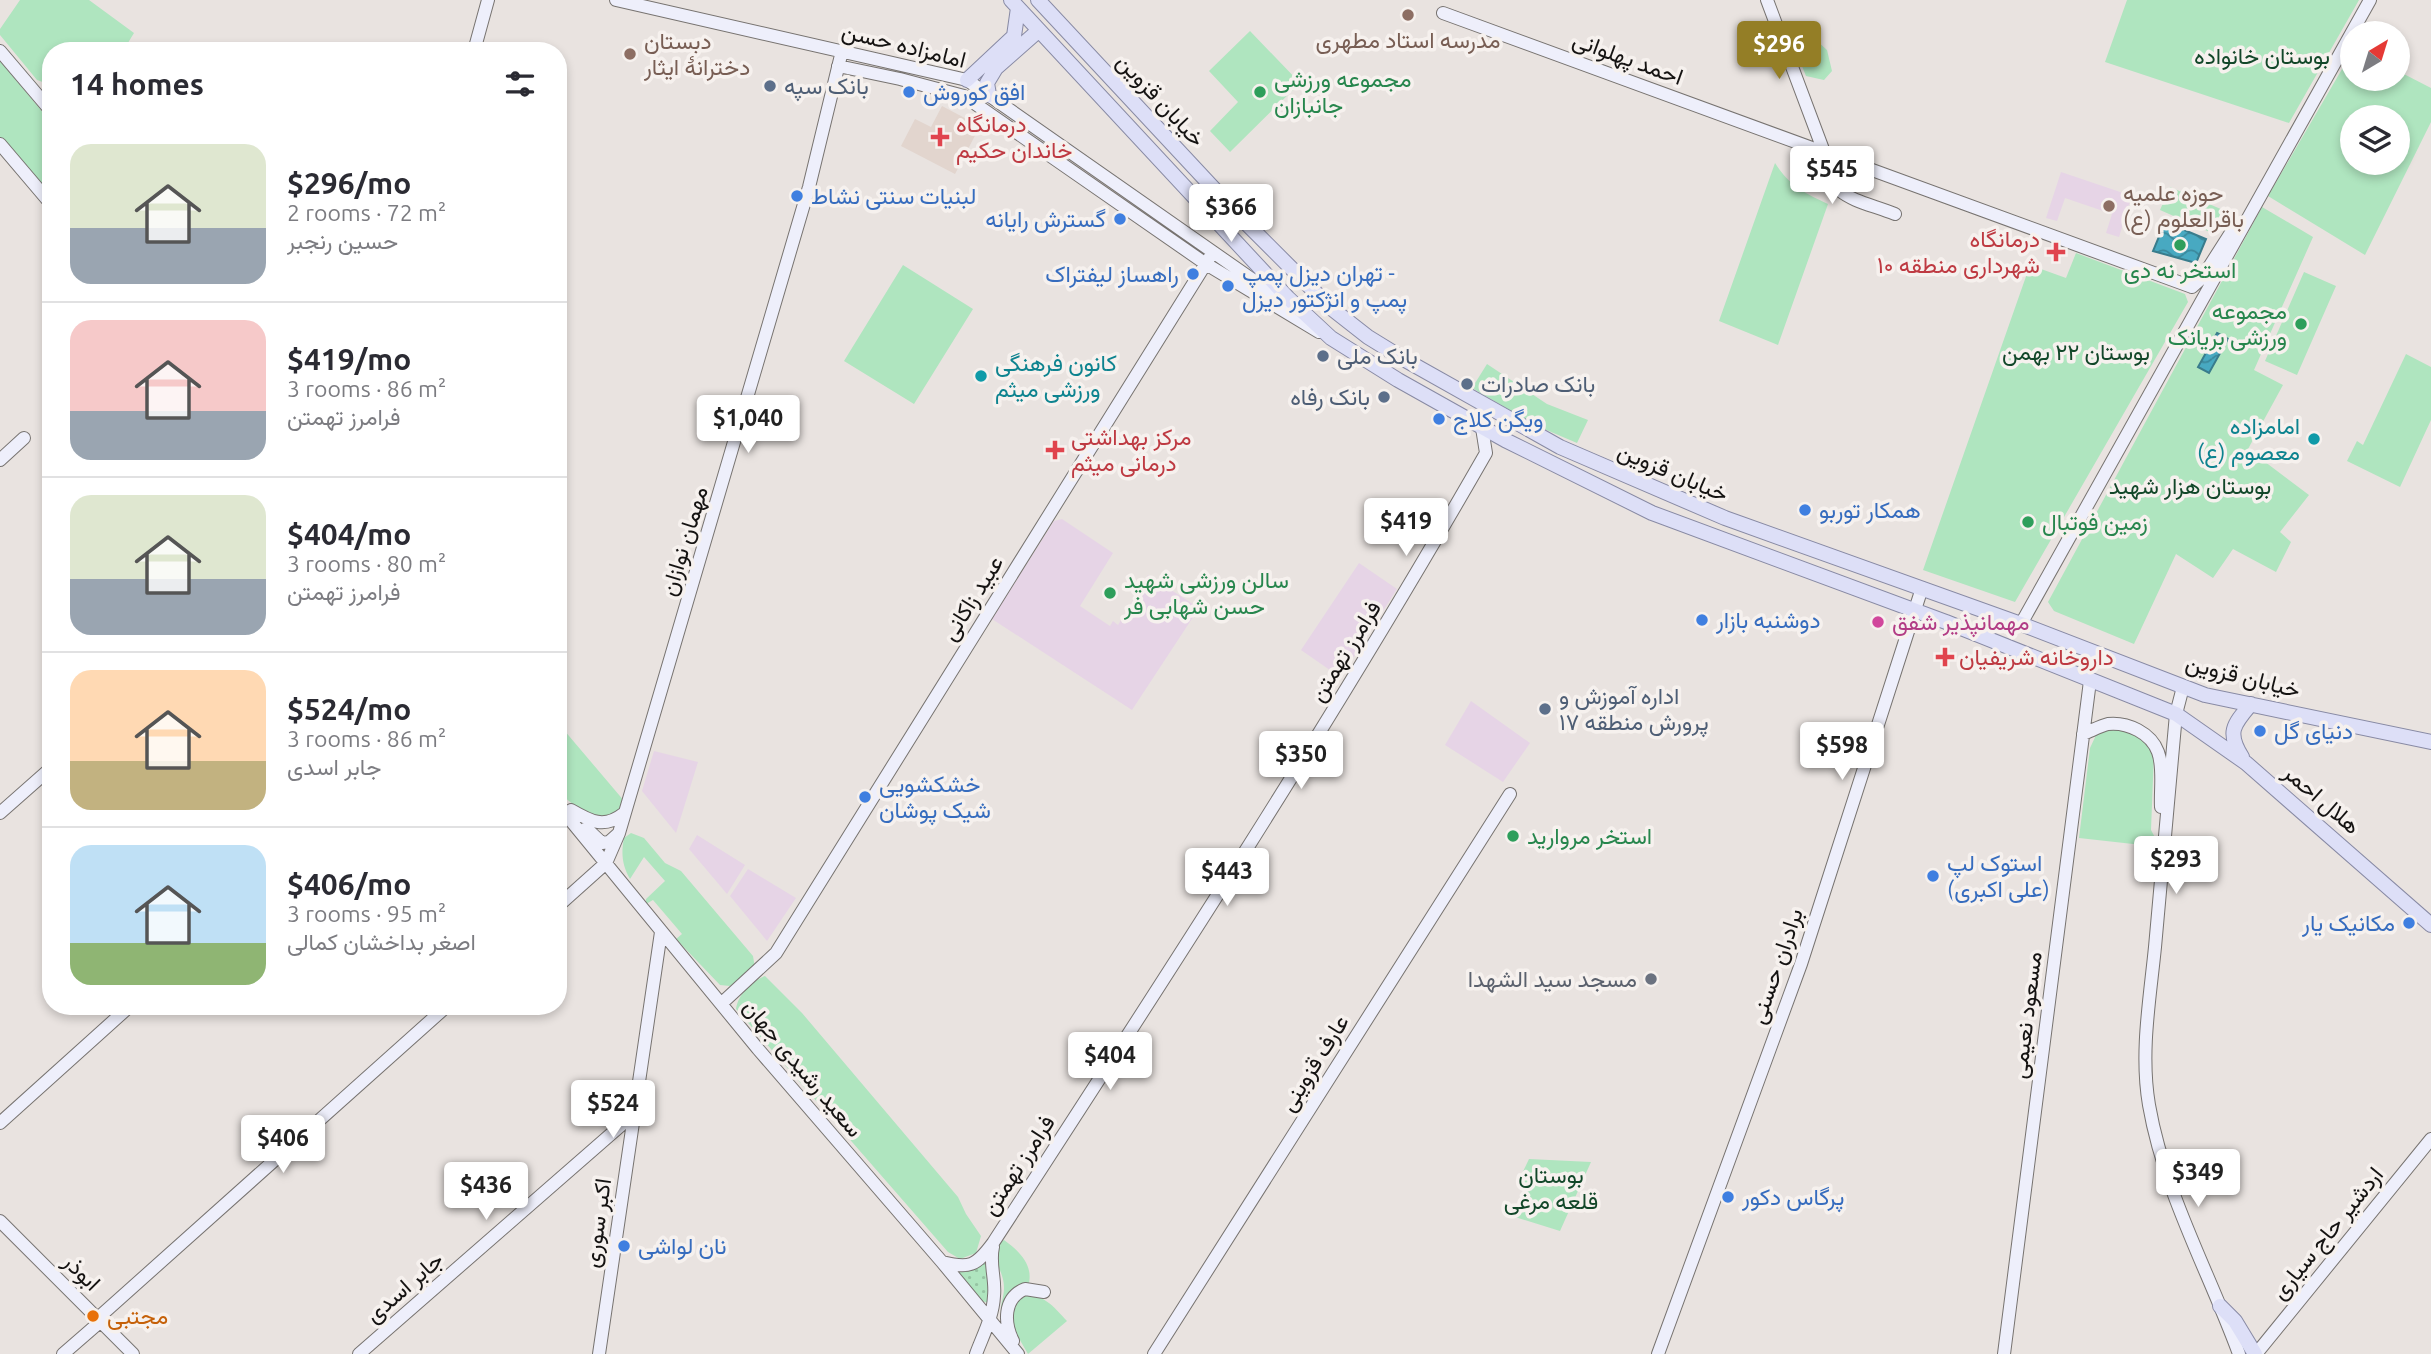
<!DOCTYPE html>
<html lang="en">
<head>
<meta charset="utf-8">
<style>
	body { margin:0; font-family:Ubuntu,Vazirmatn,sans-serif; background:#f2f2f3; color:#2b2b33; height:100vh; display:flex; flex-direction:column; font-size:26px; white-space:nowrap }
	* { box-sizing:border-box; margin:0 }
	p { font-size:23px; color:#7c7c81 }
	.icon { flex:none; width:38px; height:38px; fill:none; stroke:currentColor; stroke-width:2; stroke-linecap:round; stroke-linejoin:round }
	.map { position:relative; flex:1; overflow:hidden }
	.sheet { position:absolute; left:42px; top:42px; width:525px; height:973px; display:flex; flex-direction:column; background:#fff; border-radius:28px; box-shadow:0 4px 10px #0003 }
	.sheet>* { flex:none }
	.needle { width:46px; rotate:38deg }
	.tools { position:absolute; left:2340px; top:21px; display:grid; gap:14px }
	.tools a { display:grid; place-items:center; width:70px; height:70px; border-radius:50%; background:#fff; box-shadow:0 4px 10px #0003; font-size:35px }
	.price { position:absolute; translate:-50% -60px; padding:0 16px; border-radius:7px; background:#fff; color:#222; font-size:23px; line-height:46px; filter:drop-shadow(0 2px 4px #0008) }
	.price::after { content:''; position:absolute; left:50%; top:42px; width:21px; height:16px; margin-left:-10px; background:inherit; clip-path:polygon(0 0,100% 0,50% 100%) }
	.price.on { background:#947e26; color:#fff }
	ul { padding:0; list-style:none }
	li { display:flex; align-items:center; gap:21px; height:175px; padding:0 28px }
	li+li { border-top:2px solid #e1e1e2 }
	li span { display:grid; place-items:center; flex:none; width:196px; height:140px; border-radius:21px; color:#555 }
	li>.icon { margin-inline-start:auto }
	span .icon { width:84px; height:84px; fill:#fffc; stroke-width:1 }
	li b { font-size:30px }
	h2 { display:flex; justify-content:space-between; align-items:center; height:84px; padding:0 28px; font-size:30px }
	.map>svg:first-child { display:block }
	.built { fill:#e2d5ce }
	.education { fill:#e6d4e6 }
	.grass { fill:url(#grass-dots) }
	.green { fill:#afe5bf; fill-rule:evenodd }
	.water { fill:url(#water-waves); stroke:#397c8c; stroke-width:2 }
	.lines { fill:none; stroke-linecap:round; stroke-linejoin:round }
	.secondary-casing { stroke:#777370; stroke-width:14 }
	.primary-casing { stroke:#888aa4; stroke-width:16 }
	.secondary { stroke:#eeeffb; stroke-width:12 }
	.primary { stroke:#dddff7; stroke-width:14 }
	.education-dot { fill:#8d6e63; stroke:#f6f1ee; stroke-width:2.5 }
	.service-dot { fill:#5c6f8a; stroke:#f6f1ee; stroke-width:2.5 }
	.shop-dot { fill:#3f7fe0; stroke:#f6f1ee; stroke-width:2.5 }
	.leisure-dot { fill:#2e9e5b; stroke:#f6f1ee; stroke-width:2.5 }
	.health-dot { fill:#e0444e; stroke:#f6f1ee; stroke-width:2.5 }
	.culture-dot { fill:#0f9aa8; stroke:#f6f1ee; stroke-width:2.5 }
	.hotel-dot { fill:#d1479c; stroke:#f6f1ee; stroke-width:2.5 }
	.worship-dot { fill:#6b7280; stroke:#f6f1ee; stroke-width:2.5 }
	.food-dot { fill:#e8710a; stroke:#f6f1ee; stroke-width:2.5 }
	.labels { text-anchor:middle; stroke-width:7; stroke-linejoin:round; paint-order:stroke }
	.education-label { font-size:23px; fill:#785e54; stroke:#f6f1ee; text-anchor:start }
	.street-label { font-size:23px; fill:#151312; stroke:#f6f1ee }
	.park-label { font-size:23px; fill:#124729; stroke:#f6f1ee }
	.leisure-label { font-size:23px; fill:#27864d; stroke:#f6f1ee; text-anchor:start }
	.service-label { font-size:23px; fill:#4e5e75; stroke:#f6f1ee; text-anchor:start }
	.shop-label { font-size:23px; fill:#366cbe; stroke:#f6f1ee; text-anchor:start }
	.health-label { font-size:23px; fill:#be3a42; stroke:#f6f1ee; text-anchor:start }
	.culture-label { font-size:23px; fill:#0d838f; stroke:#f6f1ee; text-anchor:start }
	.hotel-label { font-size:23px; fill:#b23c85; stroke:#f6f1ee; text-anchor:start }
	.worship-label { font-size:23px; fill:#5b616d; stroke:#f6f1ee; text-anchor:end }
	.food-label { font-size:23px; fill:#c56008; stroke:#f6f1ee; text-anchor:start }
</style>
</head>
<body>
<div class="map">
<svg width="2431" height="1354" viewBox="0 0 2431 1354">
	<defs>
		<pattern id="grass-dots" width="8" height="8" patternUnits="userSpaceOnUse" patternTransform="scale(1.75)"><rect width="8" height="8" fill="#afe5bf"/><path d="M2 2h.1M6 6h.1" fill="none" stroke="#96c4a3" stroke-width="1.8" stroke-linecap="round"/></pattern>
		<pattern id="water-waves" width="16" height="10" patternUnits="userSpaceOnUse" patternTransform="scale(1.75)"><rect width="16" height="10" fill="#48a9c1"/><path d="M0 5q4-4 8 0t8 0" fill="none" stroke="#3b889b"/></pattern>
	</defs>
	<rect width="100%" height="100%" fill="#e9e3e0"/>
	<path class="built" d="M942,106l38,20 -25,48 -54,-28 14,-27 16,8z"/>
	<path class="education" d="M2061,172l71,24 -13,41 -13,-4 6,-19 -47,-16 -8,23 -11,-3z
		M1062,519l51,34 -33,53 30,20 3,-5 5,4 30,-50 51,33 -67,102 -140,-91 62,-98z
		M1359,563l38,26 -52,82 -8,4 -36,-25z
		M1471,701l59,42 -27,39 -58,-37z
		M654,751l44,11 -22,71 -34,-42z
		M697,835l48,30 -18,29 -38,-45z
		M748,869l48,29 -29,43 -37,-45z"/>
	<path class="grass" d="M985,1263l7,22 -4,18 -6,-2 -26,-32 17,-1z"/>
	<path class="green" d="M20,0h69l45,33 -11,18h-72v34l-14,-5 -37,-45v-6z
		M2127,0h232l-70,123 -184,-61z
		M1250,31l50,52 -70,69 -20,-21 28,-29 -29,-31z
		M1791,39l25,1 11,10 5,21 -8,9 -18,-4z
		M2352,52v27h46v-8l33,17v34l-66,133 -97,-59zM2352,117h46v46h-46z
		M0,61l51,61v76l-51,-61z
		M1775,163c15,23 28,29 53,41l-50,141 -59,-24z
		M2170,187l53,23 -11,23 -52,-23z
		M2262,207l51,30 -59,133 29,15 -35,64 61,46 -29,37 11,10 -15,30 -43,-23 -20,29 -37,-24 -42,90 -80,-33 -6,-9z
		M2076,253l109,41 3,8 -173,300 -92,-32 107,-305 36,13z
		M903,265l70,44 -59,95 -70,-43z
		M2304,272l32,14 -39,89 -32,-14z
		M2406,354l25,13v53l-31,67 -53,-26 10,-20 6,4z
		M1487,364l60,40 41,16 -11,23 -40,-17 -65,-38z
		M558,723l67,79 -4,7 -13,10 -28,-9 -22,-18z
		M2109,728l32,7 13,18 -3,77 9,17 -81,-9 11,-90 7,-15z
		M631,833l13,5 21,25 16,8 72,85 2,12 -25,18 -10,-1 -44,-46 6,-5 -29,-34 -7,4v-5l19,-18 -21,-24 -14,22c-8,-14 -9,-26 -6,-41z
		M765,976l37,37 156,184 8,17 15,22 -5,17 -16,6 -12,-7 -212,-243c2,-15 16,-28 29,-33z
		M1529,1159l62,3 -31,69 -45,-14 10,-30 -8,-3z
		M1004,1240c14,10 29,24 25,43 -19,1 -21,15 -28,29 -1,-7 3,-15 3,-24 0,-19 -13,-23 -4,-46z
		M1022,1294c22,0 31,12 45,27l-39,33 -18,-31 7,-22z"/>
	<path class="water" d="M2165,222l41,17 -10,24 -43,-12z
		M2217,333l11,6 -19,34 -11,-6z"/>
	<g class="lines">
		<g class="secondary-casing">
			<path id="secondary" d="M616,0l351,80 286,200 35,18
				M1767,0l57,152c2,47 33,47 71,62
				M1443,13l749,274
				M0,51l51,60
				M474,51l14,-51
				M838,66l62,13 64,17 242,168 113,68
				M0,144l51,60
				M2192,287l10,-9 30,-47
				M0,460l24,-22
				M2021,624l349,-624
				M2183,687l-7,27c-7,78 -14,155 -21,233 -5,51 -15,106 -6,158 15,87 60,167 90,249
				M2083,734c8,-3 17,-8 25,-10 20,-2 43,9 50,28 6,16 2,38 3,55
				M558,805l200,244 184,213 76,92
				M571,810c19,11 33,19 52,4
				M0,813l51,-45
				M586,828l16,15 7,-1 9,-8
				M558,906l48,-43 13,-30 190,-646 33,-136
				M722,1003l54,-50 437,-701
				M0,1123l130,-117
				M0,1221l133,133
				M942,1262c28,7 34,4 51,-19 169,-260 339,-521 493,-790l-4,-25
				M98,1318l349,-312
				M1013,1341c-9,-18 -10,-43 12,-52l19,3
				M63,1354l38,-33
				M359,1354l275,-240
				M599,1354l62,-422
				M976,1354c7,-19 17,-37 18,-58 2,-17 -5,-32 -1,-49
				M1154,1354l356,-560
				M1658,1354l143,-390 121,-376
				M2004,1354l86,-673
				M2256,1354l175,-215"/>
		</g>
		<g class="primary-casing">
			<path id="primary" d="M1011,0l277,298 43,40 67,42 107,60 147,73 294,109 230,92 70,49 185,162
				M1038,0l206,221 87,87 37,29 39,24 153,86 165,71 296,106 184,71 226,47
				M967,80l47,-44 4,-28
				M989,95l-2,-12 9,-15 42,-37
				M2242,757c-16,-25 -8,-33 9,-53
				M2220,1306l15,15 20,33"/>
		</g>
		<use href="#secondary" class="secondary"/>
		<use href="#primary" class="primary"/>
	</g>
	<g class="education-dot">
		<circle cx="1408" cy="15" r="7"/>
		<circle cx="630" cy="54" r="7"/>
		<circle cx="2109" cy="206" r="7"/>
	</g>
	<g class="service-dot">
		<circle cx="770" cy="86" r="7"/>
		<circle cx="1323" cy="356" r="7"/>
		<circle cx="1467" cy="384" r="7"/>
		<circle cx="1384" cy="397" r="7"/>
		<circle cx="1545" cy="709" r="7"/>
	</g>
	<g class="shop-dot">
		<circle cx="909" cy="92" r="7"/>
		<circle cx="797" cy="196" r="7"/>
		<circle cx="1120" cy="219" r="7"/>
		<circle cx="1193" cy="274" r="7"/>
		<circle cx="1228" cy="286" r="7"/>
		<circle cx="1439" cy="419" r="7"/>
		<circle cx="1805" cy="510" r="7"/>
		<circle cx="1702" cy="620" r="7"/>
		<circle cx="2260" cy="731" r="7"/>
		<circle cx="865" cy="797" r="7"/>
		<circle cx="1933" cy="876" r="7"/>
		<circle cx="2409" cy="923" r="7"/>
		<circle cx="1728" cy="1197" r="7"/>
		<circle cx="624" cy="1246" r="7"/>
	</g>
	<g class="leisure-dot">
		<circle cx="1260" cy="92" r="7"/>
		<circle cx="2180" cy="245" r="7"/>
		<circle cx="2301" cy="324" r="7"/>
		<circle cx="2028" cy="522" r="7"/>
		<circle cx="1110" cy="593" r="7"/>
		<circle cx="1513" cy="836" r="7"/>
	</g>
	<g class="health-dot">
		<path d="M936.5 126.5h7v7h7v7h-7v7h-7v-7h-7v-7h7z"/>
		<path d="M2052.5 241.5h7v7h7v7h-7v7h-7v-7h-7v-7h7z"/>
		<path d="M1051.5 439.5h7v7h7v7h-7v7h-7v-7h-7v-7h7z"/>
		<path d="M1941.5 646.5h7v7h7v7h-7v7h-7v-7h-7v-7h7z"/>
	</g>
	<g class="culture-dot">
		<circle cx="981" cy="376" r="7"/>
		<circle cx="2314" cy="439" r="7"/>
	</g>
	<circle class="hotel-dot" cx="1878" cy="622" r="7"/>
	<circle class="worship-dot" cx="1651" cy="979" r="7"/>
	<circle class="food-dot" cx="93" cy="1316" r="7"/>
	<g class="labels">
		<g class="education-label">
			<text x="1408" y="48" text-anchor="middle">مدرسه استاد مطهری</text>
			<text x="644" y="49">دبستان<tspan x="644" dy="26">دخترانهٔ ایثار</tspan></text>
			<text x="2123" y="201">حوزه علمیه<tspan x="2123" dy="26">باقرالعلوم (ع)</tspan></text>
		</g>
		<g class="street-label">
			<text transform="translate(904 45) rotate(14)" y="8">امامزاده حسن</text>
			<text transform="translate(1628 58) rotate(20)" y="8">احمد پهلوانی</text>
			<text transform="translate(1161 100) rotate(47)" y="8">خیابان قزوین</text>
			<text transform="translate(1673 472) rotate(23)" y="8">خیابان قزوین</text>
			<text transform="translate(684 541) rotate(-73)" y="8">مهمان نوازان</text>
			<text transform="translate(972 598) rotate(-58)" y="8">عبید زاکانی</text>
			<text transform="translate(1345 651) rotate(-58)" y="8">فرامرز تهمتن</text>
			<text transform="translate(2243 676) rotate(14)" y="8">خیابان قزوین</text>
			<text transform="translate(2322 799) rotate(41)" y="8">هلال احمر</text>
			<text transform="translate(1776 966) rotate(-71)" y="8">برادران حسنی</text>
			<text transform="translate(2026 1015) rotate(-83)" y="8">مسعود نعیمی</text>
			<text transform="translate(1314 1063) rotate(-58)" y="8">عارف قزوینی</text>
			<text transform="translate(803 1068) rotate(50)" y="8">سعید رشیدی جهان</text>
			<text transform="translate(1018 1165) rotate(-57)" y="8">فرامرز تهمتن</text>
			<text transform="translate(597 1223) rotate(-82)" y="8">اکبر سوری</text>
			<text transform="translate(2327 1233) rotate(-51)" y="8">اردشیر حاج سیاری</text>
			<text transform="translate(82 1272) rotate(45)" y="8">ابوذر</text>
			<text transform="translate(404 1287) rotate(-41)" y="8">جابر اسدی</text>
		</g>
		<g class="park-label">
			<text x="2262" y="64">بوستان خانواده</text>
			<text x="2076" y="360">بوستان ۲۲ بهمن</text>
			<text x="2190" y="494">بوستان هزار شهید</text>
			<text x="1551" y="1183">بوستان<tspan x="1551" dy="26">قلعه مرغی</tspan></text>
		</g>
		<g class="leisure-label">
			<text x="1274" y="87">مجموعه ورزشی<tspan x="1274" dy="26">جانبازان</tspan></text>
			<text x="2180" y="278" text-anchor="middle">استخر نه دی</text>
			<text x="2287" y="319" text-anchor="end">مجموعه<tspan x="2287" dy="26">ورزشی بریانک</tspan></text>
			<text x="2042" y="530">زمین فوتبال</text>
			<text x="1124" y="588">سالن ورزشی شهید<tspan x="1124" dy="26">حسن شهابی فر</tspan></text>
			<text x="1527" y="844">استخر مروارید</text>
		</g>
		<g class="service-label">
			<text x="784" y="94">بانک سپه</text>
			<text x="1337" y="364">بانک ملی</text>
			<text x="1481" y="392">بانک صادرات</text>
			<text x="1370" y="405" text-anchor="end">بانک رفاه</text>
			<text x="1559" y="704">اداره آموزش و<tspan x="1559" dy="26">پرورش منطقه ۱۷</tspan></text>
		</g>
		<g class="shop-label">
			<text x="923" y="100">افق کوروش</text>
			<text x="811" y="204">لبنیات سنتی نشاط</text>
			<text x="1106" y="227" text-anchor="end">گسترش رایانه</text>
			<text x="1242" y="281">تهران دیزل پمپ -<tspan x="1242" dy="26">پمپ و انژکتور دیزل</tspan></text>
			<text x="1179" y="282" text-anchor="end">راهساز لیفتراک</text>
			<text x="1453" y="427">ویگن کلاج</text>
			<text x="1819" y="518">همکار توربو</text>
			<text x="1716" y="628">دوشنبه بازار</text>
			<text x="2274" y="739">دنیای گل</text>
			<text x="879" y="792">خشکشویی<tspan x="879" dy="26">شیک پوشان</tspan></text>
			<text x="1947" y="871">استوک لپ<tspan x="1947" dy="26">(علی اکبری)</tspan></text>
			<text x="2395" y="931" text-anchor="end">مکانیک یار</text>
			<text x="1742" y="1205">پرگاس دکور</text>
			<text x="638" y="1254">نان لواشی</text>
		</g>
		<g class="health-label">
			<text x="956" y="132">درمانگاه<tspan x="956" dy="26">خاندان حکیم</tspan></text>
			<text x="2040" y="247" text-anchor="end">درمانگاه<tspan x="2040" dy="26">شهرداری منطقه ۱۰</tspan></text>
			<text x="1071" y="445">مرکز بهداشتی<tspan x="1071" dy="26">درمانی میثم</tspan></text>
			<text x="1959" y="665">داروخانه شریفیان</text>
		</g>
		<g class="culture-label">
			<text x="995" y="371">کانون فرهنگی<tspan x="995" dy="26">ورزشی میثم</tspan></text>
			<text x="2300" y="434" text-anchor="end">امامزاده<tspan x="2300" dy="26">معصوم (ع)</tspan></text>
		</g>
		<g class="hotel-label">
			<text x="1892" y="630">مهمانپذیر شفق</text>
		</g>
		<g class="worship-label">
			<text x="1637" y="987">مسجد سید الشهدا</text>
		</g>
		<g class="food-label">
			<text x="107" y="1324">مجتبی</text>
		</g>
	</g>
</svg>
<div class="tools">
<a><svg class="needle" viewBox="-14 -14 28 28"><path d="M0-13l5 13h-10z" fill="#e53935"/><path d="M0 13l5-13h-10z" fill="#7c7c81"/></svg></a>
<a><svg class="icon" aria-label="layers" viewBox="0 0 24 24"><path d="M12 4l9 5-9 5-9-5zM3 14l9 5 9-5"/></svg></a>
</div>
<b class="price on" style="left:1779px;top:81px">$296</b>
<b class="price" style="left:1832px;top:206px">$545</b>
<b class="price" style="left:1231px;top:244px">$366</b>
<b class="price" style="left:748px;top:455px">$1,040</b>
<b class="price" style="left:1406px;top:558px">$419</b>
<b class="price" style="left:1842px;top:782px">$598</b>
<b class="price" style="left:1301px;top:791px">$350</b>
<b class="price" style="left:2176px;top:896px">$293</b>
<b class="price" style="left:1227px;top:908px">$443</b>
<b class="price" style="left:1110px;top:1092px">$404</b>
<b class="price" style="left:613px;top:1140px">$524</b>
<b class="price" style="left:283px;top:1175px">$406</b>
<b class="price" style="left:2198px;top:1209px">$349</b>
<b class="price" style="left:486px;top:1222px">$436</b>
<section class="sheet">
<h2>14 homes<svg class="icon" aria-label="filters" viewBox="0 0 24 24"><path d="M4 7h16M4 17h16"/><circle cx="9" cy="7" r="2"/><circle cx="15" cy="17" r="2"/></svg></h2>
<ul>
<li><span style="background:linear-gradient(#dfe7d0 60%,#9aa5b1 0)"><svg class="icon" aria-label="home" viewBox="0 0 24 24"><path d="M3 11l9-7 9 7M6 9v11h12V9"/></svg></span><div><b>$296/mo</b><p>2 rooms · 72 m²</p><p>حسین رنجبر</p></div></li>
<li><span style="background:linear-gradient(#f6c9c9 65%,#9aa5b1 0)"><svg class="icon" aria-label="home" viewBox="0 0 24 24"><path d="M3 11l9-7 9 7M6 9v11h12V9"/></svg></span><div><b>$419/mo</b><p>3 rooms · 86 m²</p><p>فرامرز تهمتن</p></div></li>
<li><span style="background:linear-gradient(#dfe7d0 60%,#9aa5b1 0)"><svg class="icon" aria-label="home" viewBox="0 0 24 24"><path d="M3 11l9-7 9 7M6 9v11h12V9"/></svg></span><div><b>$404/mo</b><p>3 rooms · 80 m²</p><p>فرامرز تهمتن</p></div></li>
<li><span style="background:linear-gradient(#ffd9b3 65%,#c2b280 0)"><svg class="icon" aria-label="home" viewBox="0 0 24 24"><path d="M3 11l9-7 9 7M6 9v11h12V9"/></svg></span><div><b>$524/mo</b><p>3 rooms · 86 m²</p><p>جابر اسدی</p></div></li>
<li><span style="background:linear-gradient(#bfe0f5 70%,#8fb573 0)"><svg class="icon" aria-label="home" viewBox="0 0 24 24"><path d="M3 11l9-7 9 7M6 9v11h12V9"/></svg></span><div><b>$406/mo</b><p>3 rooms · 95 m²</p><p>اصغر بداخشان کمالی</p></div></li>
</ul>
</section>
</div>
</body>
</html>
